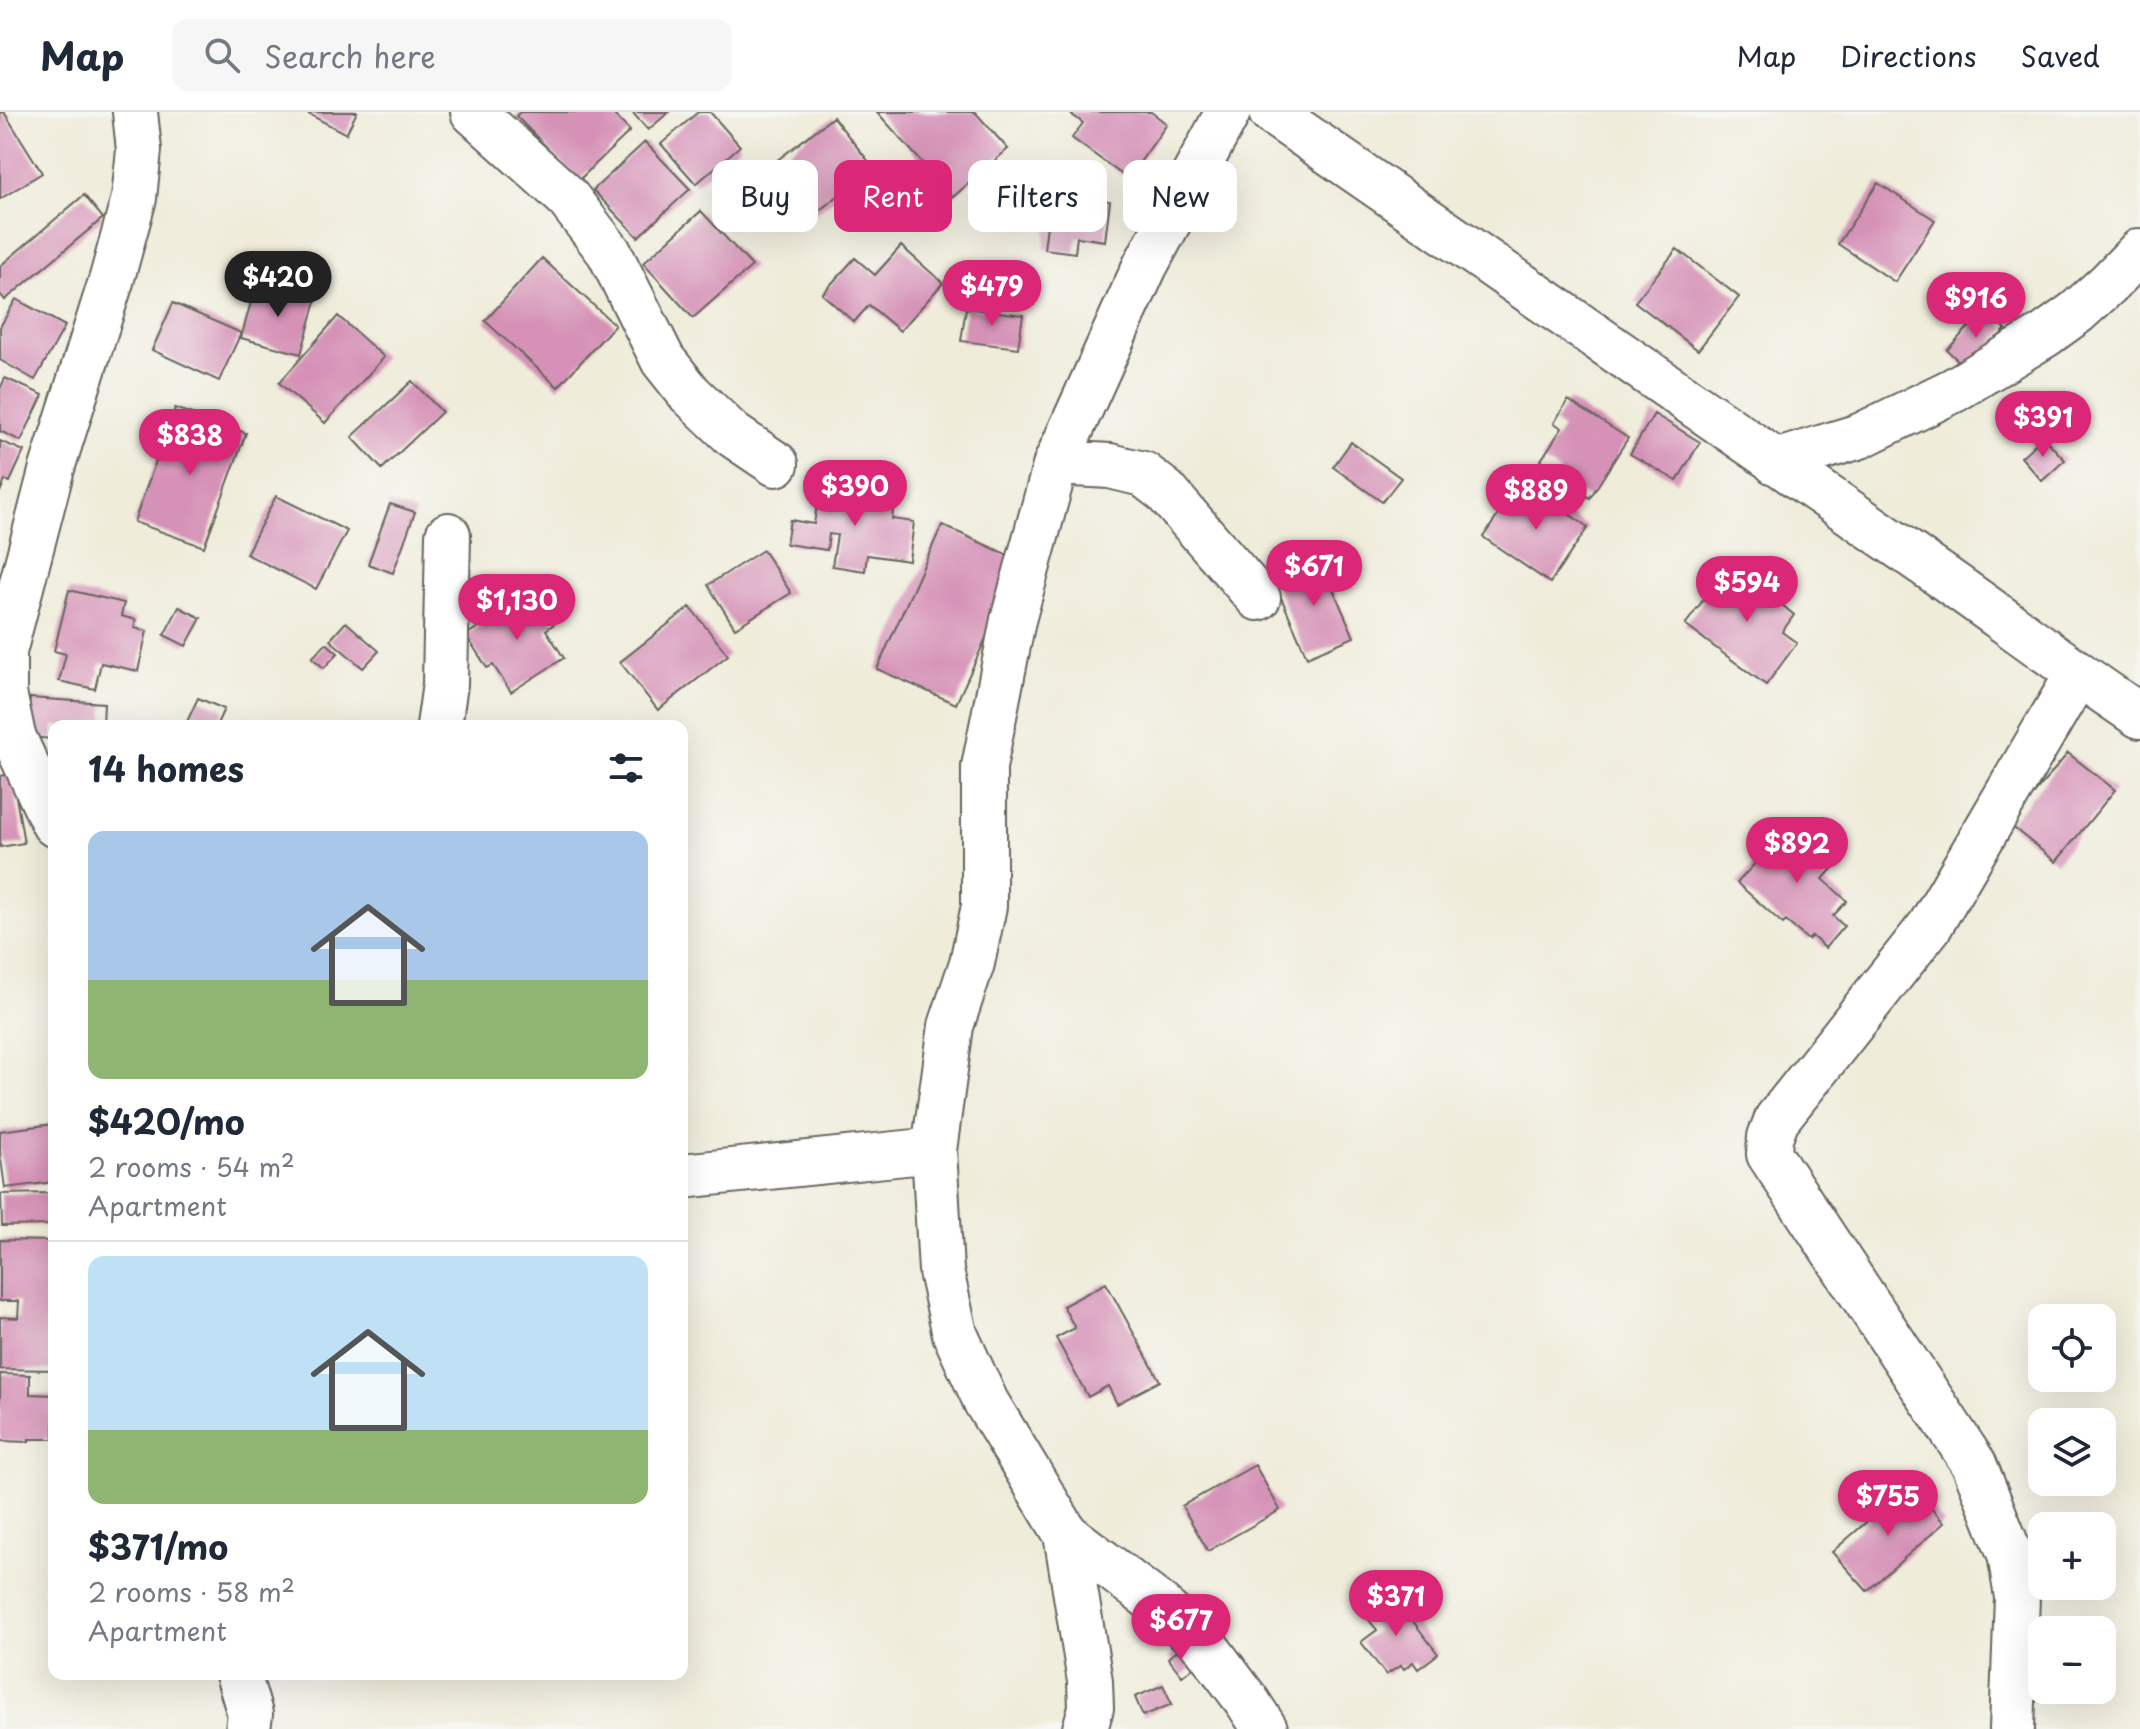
<!DOCTYPE html>
<html lang="en">
<head>
<meta charset="utf-8">
<style>
	body { margin:0; font-family:"Playpen Sans",sans-serif; background:#f6f6f7; color:#1f2937; height:100vh; display:flex; flex-direction:column; font-size:30px; white-space:nowrap }
	* { box-sizing:border-box; margin:0 }
	p { font-size:26px; color:#747a83 }
	.icon { flex:none; width:44px; height:44px; fill:none; stroke:currentColor; stroke-width:2; stroke-linecap:round; stroke-linejoin:round }
	.map { position:relative; flex:1; overflow:hidden }
	.drawer { position:absolute; left:48px; top:608px; width:640px; height:960px; display:flex; flex-direction:column; background:#fff; border-radius:16px; box-shadow:0 8px 32px #0002 }
	.drawer>* { flex:none }
	.guide { position:absolute; left:712px; top:48px; width:760px; height:72px; display:flex; gap:16px }
	.tools { position:absolute; left:2028px; top:1192px; display:grid; gap:16px }
	.tools a { display:grid; place-items:center; width:88px; height:88px; border-radius:16px; background:#fff; box-shadow:0 8px 32px #0002; font-size:40px }
	.price { position:absolute; translate:-50% -68px; padding:0 18px; border-radius:28px; background:#db2777; color:#fff; font-size:26px; line-height:52px; filter:drop-shadow(0 2px 4px #0008) }
	.price::after { content:''; position:absolute; left:50%; top:48px; width:24px; height:18px; margin-left:-12px; background:inherit; clip-path:polygon(0 0,100% 0,50% 100%) }
	.price.selected { background:#222; color:#fff }
	ul { padding:0; list-style:none }
	li { display:grid; align-content:center; gap:16px; height:424px; padding:0 40px }
	li+li { border-top:2px solid #e0e1e3 }
	li span { display:grid; place-items:center; height:248px; border-radius:16px; color:#555 }
	li>.icon { margin-inline-start:auto }
	span .icon { width:144px; height:144px; fill:#fffc; stroke-width:1 }
	li b { font-size:34px }
	h2 { display:flex; justify-content:space-between; align-items:center; height:96px; padding:0 40px; font-size:34px }
	.pill { padding:0 28px; border-radius:16px; background:#fff; box-shadow:0 8px 32px #0002; font-size:28px; line-height:72px }
	.pill.selected { background:#db2777; color:#fff }
	header { display:flex; align-items:center; gap:48px; box-sizing:border-box; height:112px; padding:0 40px; background:#fff; border-bottom:2px solid #e0e1e3 }
	header strong { font-size:38px }
	nav { display:flex; gap:44px; margin-inline-start:auto; font-size:28px }
	.search { width:560px; height:72px; background:#f6f6f7; display:flex; align-items:center; gap:20px; box-sizing:border-box; padding:0 28px; border-radius:16px; color:#747a83; font-size:30px }
	.map>svg:first-child { display:block }
	.building { fill:#d591b6 }
	.lines { fill:none; stroke-linecap:round; stroke-linejoin:round }
	.street-casing { stroke:#66655e; stroke-width:48 }
	.street { stroke:#fff; stroke-width:44 }
</style>
</head>
<body>
<header>
<strong>Map</strong>
<div class="search"><svg class="icon" aria-label="search" viewBox="0 0 24 24"><circle cx="10" cy="10" r="6"/><path d="M15 15l6 6"/></svg>Search here</div>
<nav><a>Map</a><a>Directions</a><a>Saved</a></nav>
</header>
<div class="map">
<svg width="2140" height="1617" viewBox="0 0 2140 1617">
	<rect width="100%" height="100%" fill="#f6f6f2"/>
	<filter id="ink" filterUnits="userSpaceOnUse"><feTurbulence type="fractalNoise" baseFrequency=".0125" numOctaves="2"/><feDisplacementMap in="SourceGraphic" scale="16" xChannelSelector="R" yChannelSelector="G"/><feConvolveMatrix kernelMatrix="1 2 1 2 8 2 1 2 1" color-interpolation-filters="sRGB"/></filter>
	<filter id="wash" filterUnits="userSpaceOnUse"><feTurbulence type="fractalNoise" baseFrequency=".006" numOctaves="4" result="noise"/><feDisplacementMap in="SourceGraphic" scale="32" xChannelSelector="R" yChannelSelector="G"/><feGaussianBlur stdDeviation="1.8" result="paint"/><feColorMatrix in="noise" values="0 0 0 0 0 0 0 0 0 0 0 0 0 0 0 0 0 1.4 0 .05"/><feComposite in="paint" operator="in"/></filter>
	<g filter="url(#wash)">
		<rect width="100%" height="100%" fill="#efecda"/>
		<g id="blocks">
			<path class="building" d="M0,0h4l38,61 -42,26z
				M305,0h52l-11,22z
				M520,0h91l19,19 -51,49 -63,-64z
				M632,0h37l-21,18z
				M698,0h12l30,34 -44,38 -35,-40z
				M877,0h98l33,37 -55,48z
				M1068,0h83l16,12 -39,55 -56,-41 11,-15z
				M833,5l41,51 -80,62 -41,-51z
				M645,30l45,47 -52,48 -45,-47z
				M1878,71l57,37 -40,62 -57,-38z
				M1051,82l59,7 -5,40 -28,-4 -2,16 -31,-4z
				M84,83l19,23 -98,82 -5,-6v-28z
				M701,99l51,55 -59,52 -50,-55z
				M901,134l42,37 -43,48 -31,-26 -15,17 -32,-28 33,-36 20,17z
				M1677,137l62,48 -41,53 -63,-48z
				M542,146l73,67 -57,62 -73,-66z
				M256,172l60,17 -15,53 -60,-16z
				M16,187l49,27 -30,54 -35,-20v-33z
				M173,191l68,30 -22,48 -67,-31z
				M966,196l57,7 -5,33 -57,-7z
				M1985,198l21,19 -38,41 -21,-20z
				M338,204l46,41 -59,66 -46,-40z
				M5,266l38,17 -22,46 -21,-10v-42z
				M412,269l30,31 -60,57 -30,-32z
				M1568,288l60,38 -38,60 -33,-21 3,-5 -19,-12 21,-32 -8,-5z
				M175,296l71,25 -42,114 -70,-25z
				M1654,302l46,28 -23,39 -47,-27z
				M2043,325l22,23 -23,21 -21,-24z
				M0,329l24,10 -14,31 -5,-2 -5,12z
				M1351,330l50,36 -19,24 -49,-35z
				M1521,370l67,45 -38,56 -67,-46z
				M844,372l33,5 -2,10 19,3 -2,17 22,3 -5,39 -42,-6 -2,16 -33,-5 5,-31 -8,-1 -2,16 -41,-6 4,-24 24,4 5,-33 23,4z
				M276,384l71,35 -31,58 -70,-35z
				M390,392l25,8 -22,61 -25,-9z
				M942,413l79,36 -65,143 -79,-35z
				M763,438l28,43 -56,35 -27,-43z
				M1320,447l34,78 -47,20 -34,-78z
				M1760,458l30,22 -9,12 13,11 -12,17 15,11 -31,42 -81,-60 30,-41 9,7 13,-17 13,10z
				M69,478l55,13 -3,13 15,4 -2,8 13,3 -9,40 -37,-8 -6,26 -36,-8 7,-27 -12,-3z
				M533,480l21,32 -8,6 18,28 -53,34 -18,-27 -6,3 -21,-33z
				M179,495l22,11 -15,28 -22,-11z
				M690,495l38,48 -70,55 -38,-48z
				M346,510l33,29 -16,17 -33,-28z
				M326,531l12,10 -14,15 -12,-10z
				M30,586l74,5 -1,23h-49v13l-27,-2z
				M198,586l26,11 -8,17h-31z
				M2068,641l47,37 -59,72 -47,-38z
				M12,662l12,69 -24,4v-71z
				M1795,708l44,41 -16,18 24,22 -14,15 11,10 -19,22 -13,-12 -4,4 -22,-19 -3,3 -46,-41z
				M54,1012v58l-49,6 -5,-36v-21z
				M54,1081v32l-52,1 -1,-32z
				M0,1128l54,1v129l-54,-1v-52l18,1 1,-17h-19z
				M1106,1171l54,98 -43,23 -9,-18 -20,11 -32,-59 19,-10 -12,-22z
				M0,1262l30,1v19l24,1v44h-25v3l-29,-1z
				M1255,1353l25,45 -72,41 -26,-45z
				M1910,1372l34,39 -77,68 -35,-39z
				M1390,1479l48,63 -20,15 -5,-7 -9,7 -3,-4 -15,10 -25,-33 16,-12 -8,-10 8,-7 -6,-8z
				M1180,1536l14,19 -12,9 -14,-18z
				M1163,1573l9,19 -29,12 -8,-19z"/>
		</g>
	</g>
	<g filter="url(#ink)">
		<use href="#blocks" fill-opacity="0" stroke="#66655e" stroke-width="2"/>
		<g class="lines">
			<g class="street-casing">
				<path id="street" d="M473,0l93,84 43,56 54,108 27,34 43,41 43,29
					M1228,0l-83,154 -89,197 -43,157 -29,147v139l-12,57 -21,63 -17,124 7,121 14,63 31,68 80,132 91,69 47,41 43,57 18,28
					M1271,0c216,151 434,301 652,451 73,50 143,104 217,153
					M1775,350l85,-26 94,-46 91,-55 32,-23 32,-29 31,-32
					M1056,351l54,3 33,8 22,17 93,107
					M439,614l6,-42 3,-149
					M54,712l-41,-88 -9,-43v-41l48,-184 60,-190 22,-80 5,-48 -4,-38
					M682,1064l252,-26
					M1066,1422l24,147 1,27 -6,21
					M238,1562l12,40 -2,15
					M2012,1617l5,-132 -7,-43 -36,-90 -205,-310 1,-17 7,-18 153,-193 147,-251"/>
			</g>
			<use href="#street" class="street"/>
		</g>
	</g>
</svg>
<div class="tools">
<a><svg class="icon" aria-label="locate" viewBox="0 0 24 24"><circle cx="12" cy="12" r="6"/><path d="M12 2v4M12 18v4M2 12h4M18 12h4"/></svg></a>
<a><svg class="icon" aria-label="layers" viewBox="0 0 24 24"><path d="M12 4l9 5-9 5-9-5zM3 14l9 5 9-5"/></svg></a>
<a>+</a>
<a>−</a>
</div>
<b class="price selected" style="left:278px;top:207px">$420</b>
<b class="price" style="left:992px;top:216px">$479</b>
<b class="price" style="left:1976px;top:228px">$916</b>
<b class="price" style="left:2043px;top:347px">$391</b>
<b class="price" style="left:190px;top:365px">$838</b>
<b class="price" style="left:855px;top:416px">$390</b>
<b class="price" style="left:1536px;top:420px">$889</b>
<b class="price" style="left:1314px;top:496px">$671</b>
<b class="price" style="left:1747px;top:512px">$594</b>
<b class="price" style="left:517px;top:530px">$1,130</b>
<b class="price" style="left:1797px;top:773px">$892</b>
<b class="price" style="left:1888px;top:1426px">$755</b>
<b class="price" style="left:1396px;top:1526px">$371</b>
<b class="price" style="left:1181px;top:1550px">$677</b>
<div class="guide">
<a class="pill">Buy</a>
<a class="pill selected">Rent</a>
<a class="pill">Filters</a>
<a class="pill">New</a>
</div>
<section class="drawer">
<h2>14 homes<svg class="icon" aria-label="filters" viewBox="0 0 24 24"><path d="M4 7h16M4 17h16"/><circle cx="9" cy="7" r="2"/><circle cx="15" cy="17" r="2"/></svg></h2>
<ul>
<li><span style="background:linear-gradient(#a9c7e8 60%,#8fb573 0)"><svg class="icon" aria-label="home" viewBox="0 0 24 24"><path d="M3 11l9-7 9 7M6 9v11h12V9"/></svg></span><div><b>$420/mo</b><p>2 rooms · 54 m²</p><p>Apartment</p></div></li>
<li><span style="background:linear-gradient(#bfe0f5 70%,#8fb573 0)"><svg class="icon" aria-label="home" viewBox="0 0 24 24"><path d="M3 11l9-7 9 7M6 9v11h12V9"/></svg></span><div><b>$371/mo</b><p>2 rooms · 58 m²</p><p>Apartment</p></div></li>
</ul>
</section>
</div>
</body>
</html>
